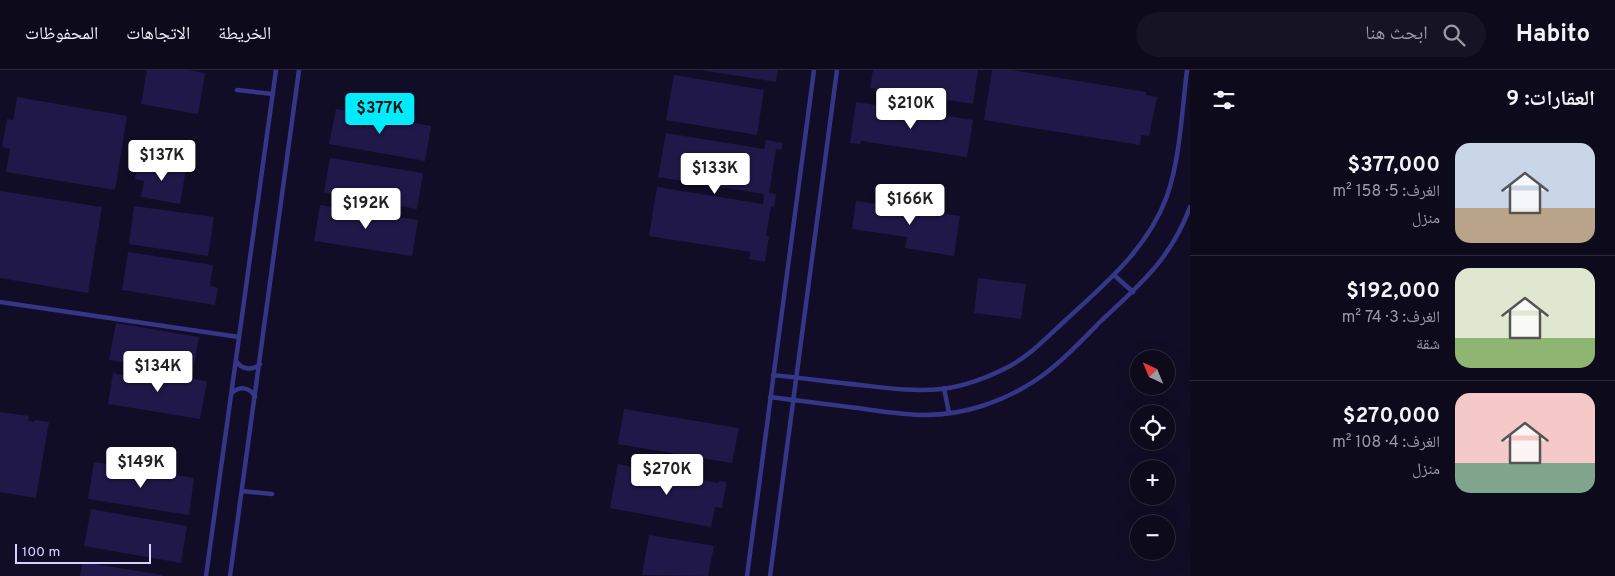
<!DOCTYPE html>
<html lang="ar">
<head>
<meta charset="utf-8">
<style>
	body { margin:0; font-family:Overpass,"Noto Naskh Arabic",sans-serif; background:#161325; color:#f1f3f6; direction:rtl; height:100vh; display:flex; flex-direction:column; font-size:19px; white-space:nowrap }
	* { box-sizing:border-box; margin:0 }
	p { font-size:16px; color:#9a9aa3 }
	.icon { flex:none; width:28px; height:28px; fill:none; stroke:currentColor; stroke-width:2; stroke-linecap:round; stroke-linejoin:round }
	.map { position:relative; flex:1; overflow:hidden; direction:ltr }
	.panel { display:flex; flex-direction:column; background:#0d0a1c; width:425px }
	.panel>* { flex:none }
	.needle { width:32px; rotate:316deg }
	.fabs { position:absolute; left:1130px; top:280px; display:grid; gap:10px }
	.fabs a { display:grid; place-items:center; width:45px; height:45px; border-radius:50%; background:#0d0a1c; box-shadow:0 5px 20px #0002,0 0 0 1px #2d2b3b; font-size:25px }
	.scale { position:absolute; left:15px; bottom:12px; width:136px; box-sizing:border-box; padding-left:5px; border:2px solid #d6d2ff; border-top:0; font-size:14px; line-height:18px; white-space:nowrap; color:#d6d2ff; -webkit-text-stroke:4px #110d26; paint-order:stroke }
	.price { position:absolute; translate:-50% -42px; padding:0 11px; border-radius:5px; background:#fff; color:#222; font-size:16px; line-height:32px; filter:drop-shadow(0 1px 2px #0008) }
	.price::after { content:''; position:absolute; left:50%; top:30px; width:15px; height:11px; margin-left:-8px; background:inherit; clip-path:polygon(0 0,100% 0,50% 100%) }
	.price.selected { background:#00ecfd; color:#111 }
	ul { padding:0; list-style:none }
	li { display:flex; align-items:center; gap:15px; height:125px; padding:0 20px }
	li+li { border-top:1px solid #2d2b3b }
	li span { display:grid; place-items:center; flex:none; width:140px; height:100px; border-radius:15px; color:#555 }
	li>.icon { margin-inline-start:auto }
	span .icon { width:60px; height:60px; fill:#fffc; stroke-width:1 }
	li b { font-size:21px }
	h2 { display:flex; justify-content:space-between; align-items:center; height:60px; padding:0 20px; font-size:21px }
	header { display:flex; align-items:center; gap:30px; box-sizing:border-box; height:70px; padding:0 25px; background:#0d0a1c; border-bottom:1px solid #2d2b3b }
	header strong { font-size:24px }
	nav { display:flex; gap:28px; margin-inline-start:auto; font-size:18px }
	.search { width:350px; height:45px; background:#161325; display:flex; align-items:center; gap:12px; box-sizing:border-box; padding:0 18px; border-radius:28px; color:#9a9aa3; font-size:19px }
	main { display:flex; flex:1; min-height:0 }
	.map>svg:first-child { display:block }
	.building { fill:#201848 }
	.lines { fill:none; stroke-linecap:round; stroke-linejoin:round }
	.service { stroke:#363587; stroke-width:4.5 }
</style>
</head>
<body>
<header>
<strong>Habito</strong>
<div class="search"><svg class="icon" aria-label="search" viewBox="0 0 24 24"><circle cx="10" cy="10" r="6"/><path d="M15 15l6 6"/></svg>ابحث هنا</div>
<nav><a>الخريطة</a><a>الاتجاهات</a><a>المحفوظات</a></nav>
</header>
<main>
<section class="panel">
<h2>العقارات: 9<svg class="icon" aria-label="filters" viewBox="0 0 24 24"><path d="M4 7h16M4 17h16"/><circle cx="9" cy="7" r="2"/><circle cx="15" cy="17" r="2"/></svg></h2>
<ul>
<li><span style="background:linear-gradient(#c9d6e8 65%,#b9a48a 0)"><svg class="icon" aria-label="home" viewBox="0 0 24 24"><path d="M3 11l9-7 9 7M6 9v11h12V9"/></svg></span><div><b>$377,000</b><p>الغرف: 5 · 158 m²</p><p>منزل</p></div></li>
<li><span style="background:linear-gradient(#dfe7d0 70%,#8fb573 0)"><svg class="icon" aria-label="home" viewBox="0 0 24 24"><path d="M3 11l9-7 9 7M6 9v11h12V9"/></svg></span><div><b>$192,000</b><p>الغرف: 3 · 74 m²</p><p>شقة</p></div></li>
<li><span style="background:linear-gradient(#f6c9c9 70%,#7fa58c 0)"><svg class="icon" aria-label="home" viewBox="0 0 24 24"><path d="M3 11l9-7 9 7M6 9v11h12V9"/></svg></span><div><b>$270,000</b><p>الغرف: 4 · 108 m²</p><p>منزل</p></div></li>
</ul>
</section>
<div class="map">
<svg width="1190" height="506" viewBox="0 0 1190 506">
	<rect width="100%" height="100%" fill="#110d26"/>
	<path class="building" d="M147,0h40l18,3 -7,41 -57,-10z
		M701,0h77l-2,12z
		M873,0h105l-5,34 -103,-16z
		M992,0h19l135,22v3l11,2 -8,39 -8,-1 -1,10 -156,-25z
		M674,5l90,15 -7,45 -91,-15z
		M17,27l110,19 -12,74 -109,-18 4,-23 -8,-2 5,-28 6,1z
		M856,32l117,18 -6,37 -106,-16 -1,3 -10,-1z
		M336,39l95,17 -6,35 -96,-17z
		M666,63l98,16 2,-9 17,3 -2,7 -5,-1 -7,44 7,1 -2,13 -3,-1 -5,30h3l-4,26 -16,-3 2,-7 -102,-16 8,-49 106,17 1,-10 -106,-17z
		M330,88l93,15 -6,36 -93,-16z
		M146,92l40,7 -6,35 -39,-7 3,-16 -9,-2 2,-12 8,2z
		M0,121l102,16 -14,86 -88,-15z
		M856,131l104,15 -6,40 -49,-8 2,-11 -55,-8z
		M320,135l98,15 -6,36 -98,-15z
		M134,136l80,11 -6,39 -79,-12z
		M128,182l85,13 -3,21 8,2 -3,17 -93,-15z
		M978,208l48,6 -5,35 -47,-6z
		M116,253l83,14 -7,38 -83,-15z
		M129,299l78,12 -7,38 -92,-15 5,-31 15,3z
		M624,339l115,19 -7,35 -114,-19z
		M0,342l29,4 -1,5 6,1v-2l15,2 -13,76 -36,-6z
		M94,392l100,16 -5,37 -101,-16z
		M618,394l100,19 1,-2 8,1 -5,26 -7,-1 -4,20 -101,-19z
		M91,439l96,17 -6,37 -97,-17z
		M649,465l65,11 -6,30 -66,-1z
		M82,492l80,13v1h-82z"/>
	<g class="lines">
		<path class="service" d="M237,20l36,4
			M1114,205l19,17
			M0,232l239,35
			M236,291c6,9 16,10 24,3
			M773,305c29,3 58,7 87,10 27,3 54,7 82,4 24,-3 47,-12 68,-23 22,-12 39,-31 58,-48 39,-36 80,-70 99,-122 13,-37 15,-86 20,-126
			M944,318l5,25
			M231,324c8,-9 19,-7 24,3
			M770,327c29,4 58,7 87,11 23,3 45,7 68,7 39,0 78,-13 111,-35 24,-16 46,-40 67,-61 39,-36 68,-61 87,-112
			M242,421l30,3
			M206,506l70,-506
			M230,506l69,-506
			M747,506l67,-506
			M770,506l67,-506"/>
	</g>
</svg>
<div class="fabs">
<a><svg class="needle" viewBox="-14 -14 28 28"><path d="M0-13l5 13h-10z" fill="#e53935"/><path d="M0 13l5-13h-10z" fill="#9a9aa3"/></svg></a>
<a><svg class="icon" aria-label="locate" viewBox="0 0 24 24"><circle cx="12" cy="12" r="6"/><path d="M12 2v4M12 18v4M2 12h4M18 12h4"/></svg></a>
<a>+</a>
<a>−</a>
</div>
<div class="scale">100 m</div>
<b class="price" style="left:911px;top:60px">$210K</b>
<b class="price selected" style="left:380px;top:65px">$377K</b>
<b class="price" style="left:162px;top:112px">$137K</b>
<b class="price" style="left:715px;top:125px">$133K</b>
<b class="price" style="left:910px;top:156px">$166K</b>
<b class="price" style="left:366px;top:160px">$192K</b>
<b class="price" style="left:158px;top:323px">$134K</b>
<b class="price" style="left:141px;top:419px">$149K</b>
<b class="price" style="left:667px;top:426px">$270K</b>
</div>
</main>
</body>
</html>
